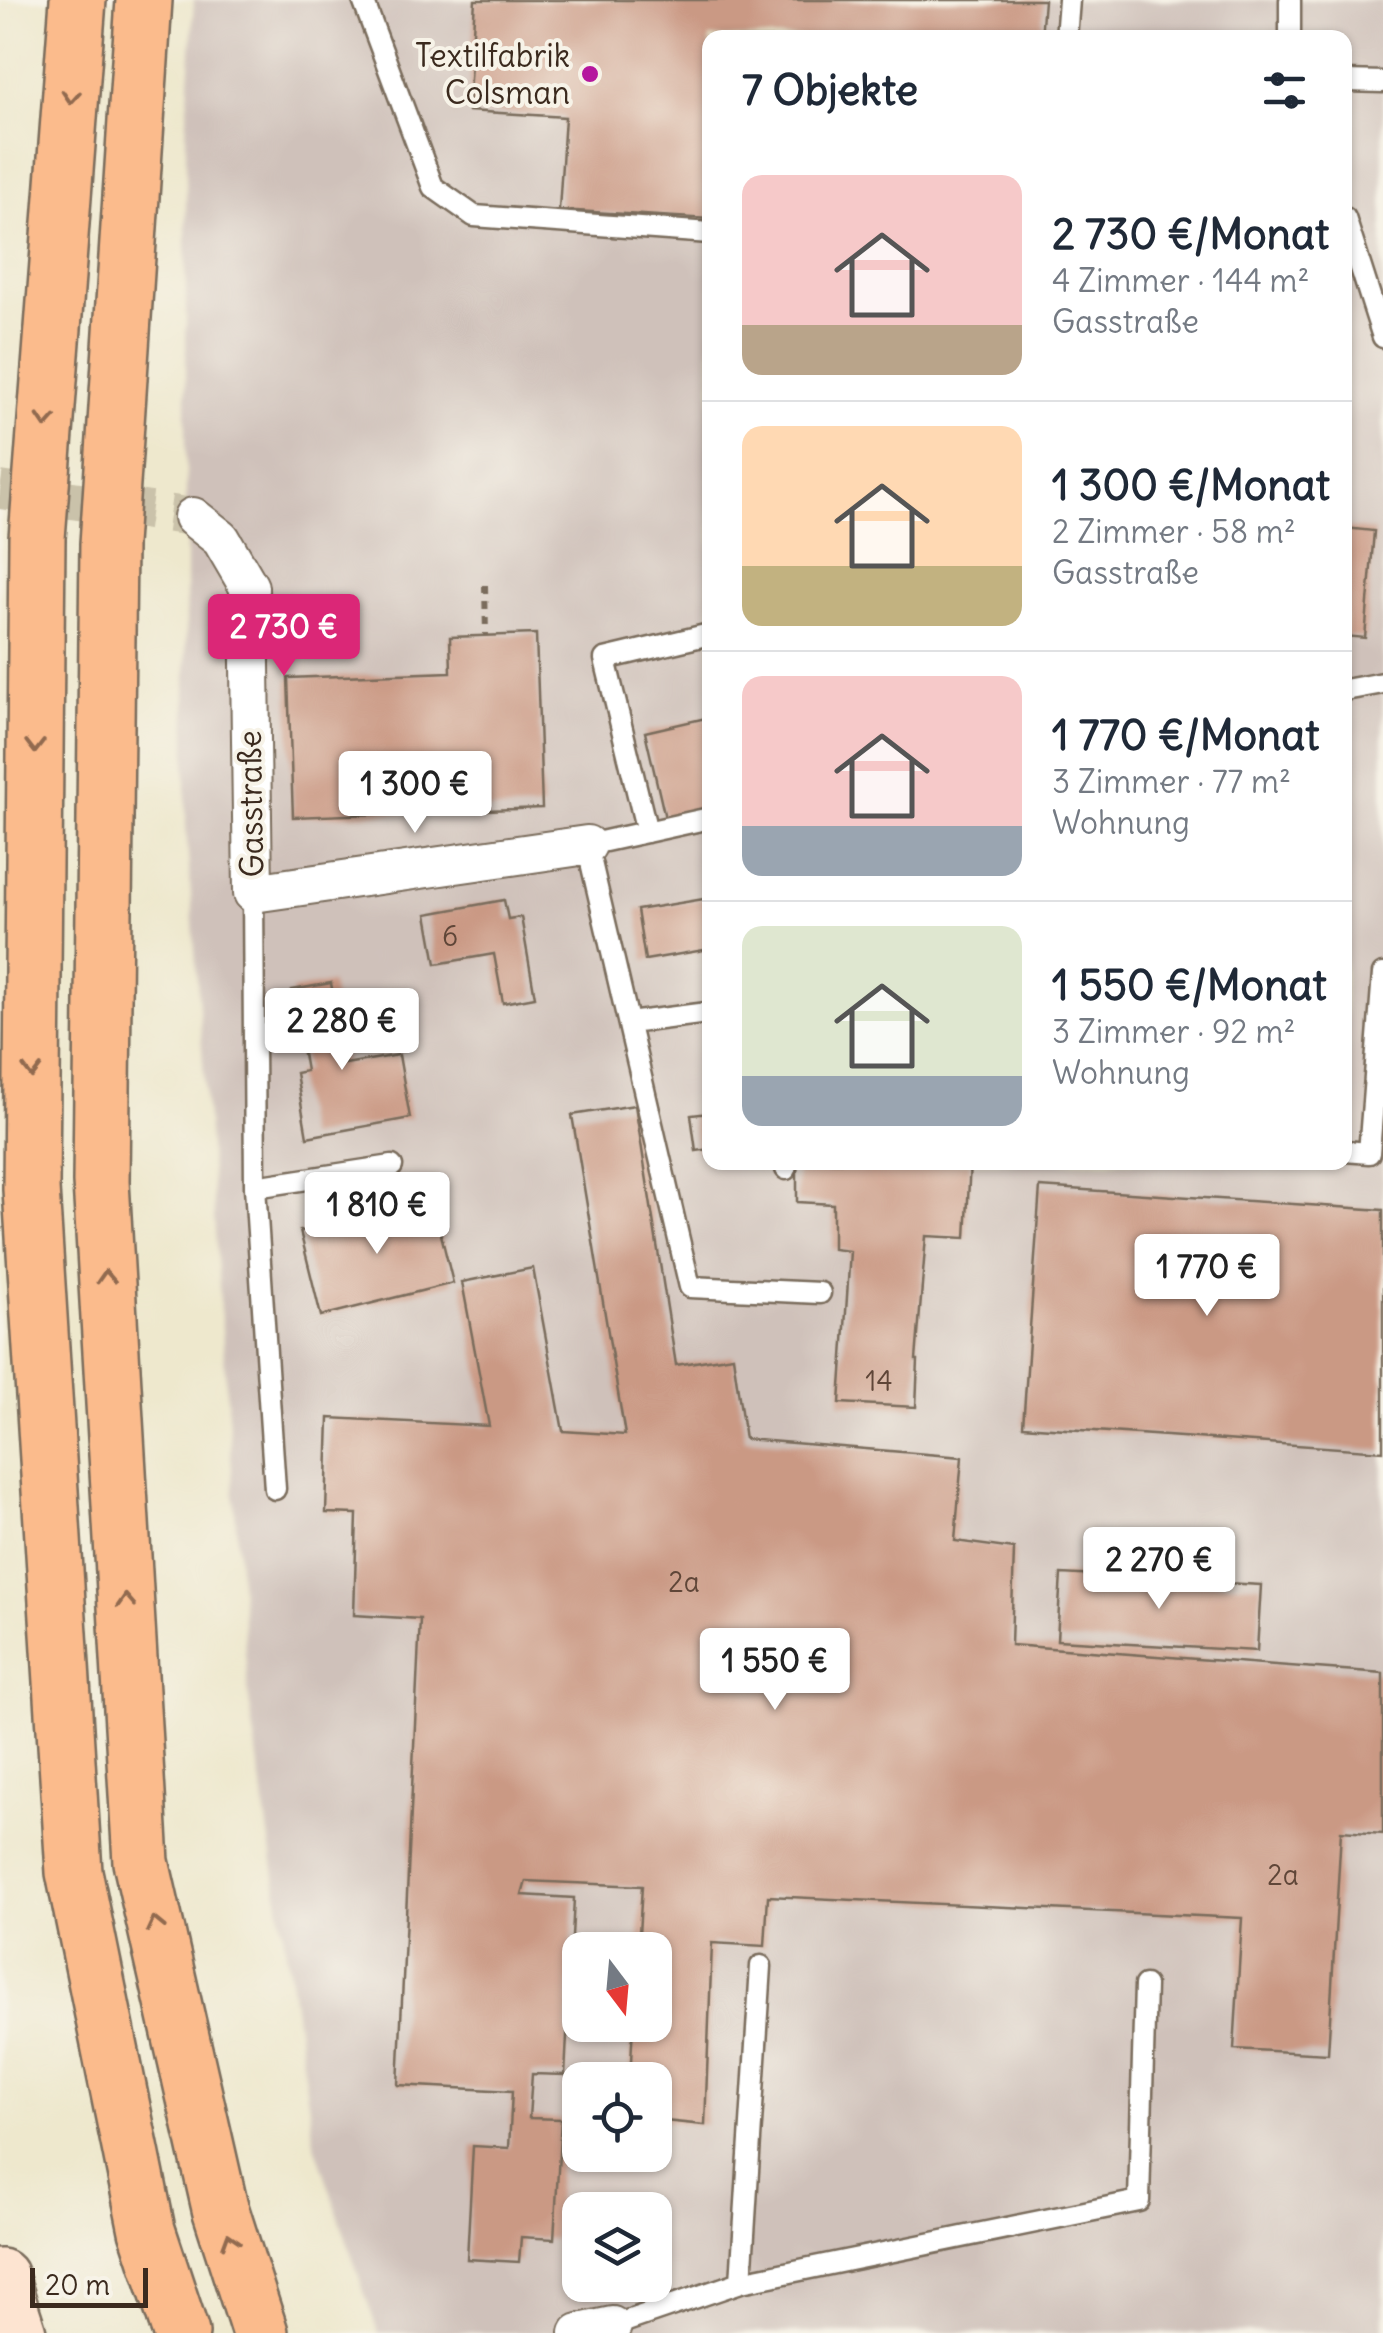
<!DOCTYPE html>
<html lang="de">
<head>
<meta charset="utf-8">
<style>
	body { margin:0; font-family:Delius,sans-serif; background:#f2f2f3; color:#1f2937; height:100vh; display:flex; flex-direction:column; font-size:38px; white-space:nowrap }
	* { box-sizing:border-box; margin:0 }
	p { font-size:32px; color:#747a83 }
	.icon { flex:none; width:55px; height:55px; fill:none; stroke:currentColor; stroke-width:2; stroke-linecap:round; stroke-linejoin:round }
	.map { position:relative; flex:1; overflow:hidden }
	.drawer { position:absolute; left:702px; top:30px; width:650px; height:1140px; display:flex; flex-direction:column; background:#fff; border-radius:20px; box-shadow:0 2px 8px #0004 }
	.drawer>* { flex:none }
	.needle { width:65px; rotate:164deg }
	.fabs { position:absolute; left:562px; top:1932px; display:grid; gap:20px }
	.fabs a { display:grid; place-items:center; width:110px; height:110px; border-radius:20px; background:#fff; box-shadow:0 2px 8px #0004; font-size:50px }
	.scale { position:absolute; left:30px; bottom:25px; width:118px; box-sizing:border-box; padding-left:10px; border:5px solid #3b2a1e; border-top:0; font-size:28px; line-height:35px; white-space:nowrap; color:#3b2a1e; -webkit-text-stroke:8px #f7f3e8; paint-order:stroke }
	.price { position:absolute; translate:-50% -85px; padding:0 22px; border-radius:10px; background:#fff; color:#222; font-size:32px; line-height:65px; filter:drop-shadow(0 2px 5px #0008) }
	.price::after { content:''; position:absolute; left:50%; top:60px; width:30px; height:22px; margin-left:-15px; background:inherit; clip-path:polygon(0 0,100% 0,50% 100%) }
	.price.selected { background:#db2777; color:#fff }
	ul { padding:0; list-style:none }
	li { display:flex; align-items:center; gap:30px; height:250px; padding:0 40px }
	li+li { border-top:2px solid #e0e1e3 }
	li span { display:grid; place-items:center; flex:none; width:280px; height:200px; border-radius:20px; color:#555 }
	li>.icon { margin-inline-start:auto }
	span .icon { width:120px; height:120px; fill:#fffc; stroke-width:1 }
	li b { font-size:42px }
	h2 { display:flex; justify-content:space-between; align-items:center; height:120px; padding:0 40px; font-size:42px }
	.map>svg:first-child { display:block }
	.industrial { fill:#cfc1ba; fill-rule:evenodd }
	.building { fill:#ca9984 }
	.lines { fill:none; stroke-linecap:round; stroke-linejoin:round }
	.street-tunnel { stroke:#cac2aa; stroke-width:38; stroke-dasharray:38 19; stroke-linecap:butt }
	.lane-casing { stroke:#7a6c5b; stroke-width:25 }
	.street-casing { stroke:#7a6c5b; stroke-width:42 }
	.secondary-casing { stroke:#7a6c5b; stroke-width:60 }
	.highway-casing { stroke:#7a6c5b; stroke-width:60 }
	.path { stroke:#7a6c5b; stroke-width:6; stroke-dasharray:8 8; stroke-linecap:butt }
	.lane { stroke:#fff; stroke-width:20 }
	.street { stroke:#fff; stroke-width:38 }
	.secondary { stroke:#fde4d1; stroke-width:55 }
	.highway { stroke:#fbbb8c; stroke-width:55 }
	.oneway { stroke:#916b50 }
	.poi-dot { fill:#b5179e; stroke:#f7f3e8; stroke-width:4 }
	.labels { text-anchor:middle; stroke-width:8; stroke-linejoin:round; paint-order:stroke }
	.number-label { font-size:28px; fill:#5f4638 }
	.poi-label { font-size:32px; fill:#3b2a1e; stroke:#f7f3e8; text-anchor:end }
	.street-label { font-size:32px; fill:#3b2a1e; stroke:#f7f3e8 }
</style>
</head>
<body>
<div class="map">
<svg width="1383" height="2333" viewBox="0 0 1383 2333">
	<rect width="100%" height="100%" fill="#f7f3e8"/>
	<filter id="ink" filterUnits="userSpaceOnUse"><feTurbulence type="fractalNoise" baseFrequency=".01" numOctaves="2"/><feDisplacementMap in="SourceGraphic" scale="20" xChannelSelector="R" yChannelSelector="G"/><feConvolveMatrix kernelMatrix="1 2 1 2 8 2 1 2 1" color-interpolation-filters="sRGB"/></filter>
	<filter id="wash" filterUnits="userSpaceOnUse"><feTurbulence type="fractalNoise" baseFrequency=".0048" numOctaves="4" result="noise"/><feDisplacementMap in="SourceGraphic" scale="40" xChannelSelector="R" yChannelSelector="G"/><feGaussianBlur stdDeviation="2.25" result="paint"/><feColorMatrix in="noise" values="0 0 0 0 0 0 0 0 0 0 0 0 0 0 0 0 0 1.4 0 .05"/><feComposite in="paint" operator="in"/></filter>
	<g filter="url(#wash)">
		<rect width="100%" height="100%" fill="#eee8cd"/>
		<path class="industrial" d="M194,0h1189v2333h-1005l-64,-191 -66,-450 -62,-866v-691zM710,38h635v1124h-635zM580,1950h75v75h-75zM580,2080h75v75h-75zM580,2210h75v75h-75z"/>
		<g id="blocks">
			<path class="building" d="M475,0h569l-3,38h-331v181l-151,-9 6,-93 -97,-6z
				M1345,528l29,3 -9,107 -20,-2z
				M536,634l6,174 -249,9 -5,-139 163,-6 -1,-35z
				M710,717v91l-45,10 -20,-86z
				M710,898v51l-65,11 -8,-50z
				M504,900l4,19 13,-2 14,80 -32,6 -9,-49 -58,10 -9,-50z
				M331,983l14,81 54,-9 11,63 -103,19 -11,-64 10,-2 -14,-81z
				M635,1105l41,260 57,-9 12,83 217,18 -7,84 59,8 -3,96 372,28v161l-42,-3 -13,223 -94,-5 8,-131 -474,-22 -3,50 -53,-3 -7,182 -50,-5v-40h-25l3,-55h22v-75h-17l4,-64 -116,-5 -4,14 52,3 -9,177 -33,-1 -3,44 32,1 -7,120 -33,-2 -2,25 -52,-3 6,-113 36,2 3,-57 -114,-6 22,-466 -66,-4 3,-101 -31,-1 3,-95 160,8 -27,-144 71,-14 30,163 62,4 -53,-320z
				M710,1113v36l-14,2 -5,-36z
				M797,1162h173l-4,76 -40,-2 -10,124h2l-2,47 -76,-4 10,-152 -17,-2v-45l-36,-2z
				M1040,1187l343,23v241l-360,-25z
				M432,1198l21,85 -132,33 -21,-85z
				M1061,1574l200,11 -4,66 -200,-11z"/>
		</g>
	</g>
	<g filter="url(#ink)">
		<use href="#blocks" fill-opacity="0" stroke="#7a6c5b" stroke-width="2.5"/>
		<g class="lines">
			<path class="street-tunnel" d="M0,490l193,27"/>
			<g class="lane-casing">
				<path id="lane" d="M363,0l70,187 41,29 236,17
					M1066,38l3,-38
					M1290,38v-38
					M1345,81l38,1
					M1345,218l38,119
					M1345,690l38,-7
					M710,818l-123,27 103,442 130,6
					M647,832l-42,-173 105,-25
					M253,893l2,294 20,302
					M629,1023l78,-10 3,3
					M1345,1151l24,2 14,-179
					M785,1162l1,7
					M255,1187l137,-21
					M741,2282l20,-316
					M612,2326l129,-44 398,-81 6,-216"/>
			</g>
			<g class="street-casing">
				<path id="street" d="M193,517l28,22 28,48 4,306 334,-48
					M579,2333l33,-7"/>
			</g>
			<g class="secondary-casing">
				<path id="secondary" d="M0,2277l18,56"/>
			</g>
			<g class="highway-casing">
				<path id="highway" d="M78,0l-41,538 -6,651 43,683 73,358 34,103
					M144,0l-36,544 -7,638 40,680 79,346 40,125"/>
			</g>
			<path class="path" d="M485,585l1,50"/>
			<use href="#lane" class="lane"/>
			<use href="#street" class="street"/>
			<use href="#secondary" class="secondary"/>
			<use href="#highway" class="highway"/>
		</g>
		<defs><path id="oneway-chevron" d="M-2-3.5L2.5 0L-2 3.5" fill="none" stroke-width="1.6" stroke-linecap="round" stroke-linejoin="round" transform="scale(2.5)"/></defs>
		<g class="oneway">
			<use href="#oneway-chevron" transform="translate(71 97) rotate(94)"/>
			<use href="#oneway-chevron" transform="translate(46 421) rotate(94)"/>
			<use href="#oneway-chevron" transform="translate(35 746) rotate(90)"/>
			<use href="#oneway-chevron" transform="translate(32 1071) rotate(90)"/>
			<use href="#oneway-chevron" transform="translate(106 1277) rotate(-93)"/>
			<use href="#oneway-chevron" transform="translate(126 1601) rotate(-93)"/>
			<use href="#oneway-chevron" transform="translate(155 1924) rotate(-103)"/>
			<use href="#oneway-chevron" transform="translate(230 2240) rotate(-108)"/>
		</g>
	</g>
	<circle class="poi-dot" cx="590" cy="74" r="10"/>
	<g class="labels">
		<g class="number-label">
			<text x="450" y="946">6</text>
			<text x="879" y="1391">14</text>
			<text x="684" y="1592">2a</text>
			<text x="1283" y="1885">2a</text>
		</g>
		<g class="poi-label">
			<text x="570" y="67">Textilfabrik<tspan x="570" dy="37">Colsman</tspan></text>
		</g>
		<g class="street-label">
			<text transform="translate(251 804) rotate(-91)" y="11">Gasstraße</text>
		</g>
	</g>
</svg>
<div class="fabs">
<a><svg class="needle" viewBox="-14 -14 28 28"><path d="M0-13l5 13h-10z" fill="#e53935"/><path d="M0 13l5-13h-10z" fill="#747a83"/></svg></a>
<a><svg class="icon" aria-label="locate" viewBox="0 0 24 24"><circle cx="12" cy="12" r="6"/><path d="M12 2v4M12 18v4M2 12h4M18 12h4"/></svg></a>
<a><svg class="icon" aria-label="layers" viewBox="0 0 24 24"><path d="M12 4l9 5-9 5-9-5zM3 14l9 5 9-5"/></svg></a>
</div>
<div class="scale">20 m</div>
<b class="price selected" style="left:284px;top:679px">2 730 €</b>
<b class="price" style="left:415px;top:836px">1 300 €</b>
<b class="price" style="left:342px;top:1073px">2 280 €</b>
<b class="price" style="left:377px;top:1257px">1 810 €</b>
<b class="price" style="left:1207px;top:1319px">1 770 €</b>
<b class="price" style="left:1159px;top:1612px">2 270 €</b>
<b class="price" style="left:775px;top:1713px">1 550 €</b>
<section class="drawer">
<h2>7 Objekte<svg class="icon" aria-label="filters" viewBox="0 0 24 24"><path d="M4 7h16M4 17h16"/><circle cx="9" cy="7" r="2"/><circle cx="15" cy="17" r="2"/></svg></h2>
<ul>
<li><span style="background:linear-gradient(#f6c9c9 75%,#b9a48a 0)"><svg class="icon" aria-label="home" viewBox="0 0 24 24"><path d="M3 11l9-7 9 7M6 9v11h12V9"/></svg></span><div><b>2 730 €/Monat</b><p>4 Zimmer · 144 m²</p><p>Gasstraße</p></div></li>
<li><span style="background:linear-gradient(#ffd9b3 70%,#c2b280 0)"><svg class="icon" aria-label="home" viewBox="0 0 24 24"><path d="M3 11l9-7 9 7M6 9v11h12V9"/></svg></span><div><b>1 300 €/Monat</b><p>2 Zimmer · 58 m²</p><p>Gasstraße</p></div></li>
<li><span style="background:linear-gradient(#f6c9c9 75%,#9aa5b1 0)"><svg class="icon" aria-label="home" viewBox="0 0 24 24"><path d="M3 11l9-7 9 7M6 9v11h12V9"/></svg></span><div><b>1 770 €/Monat</b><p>3 Zimmer · 77 m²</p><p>Wohnung</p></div></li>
<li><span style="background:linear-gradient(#dfe7d0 75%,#9aa5b1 0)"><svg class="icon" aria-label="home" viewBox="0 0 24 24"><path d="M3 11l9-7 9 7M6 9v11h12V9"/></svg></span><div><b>1 550 €/Monat</b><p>3 Zimmer · 92 m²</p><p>Wohnung</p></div></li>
</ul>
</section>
</div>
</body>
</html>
